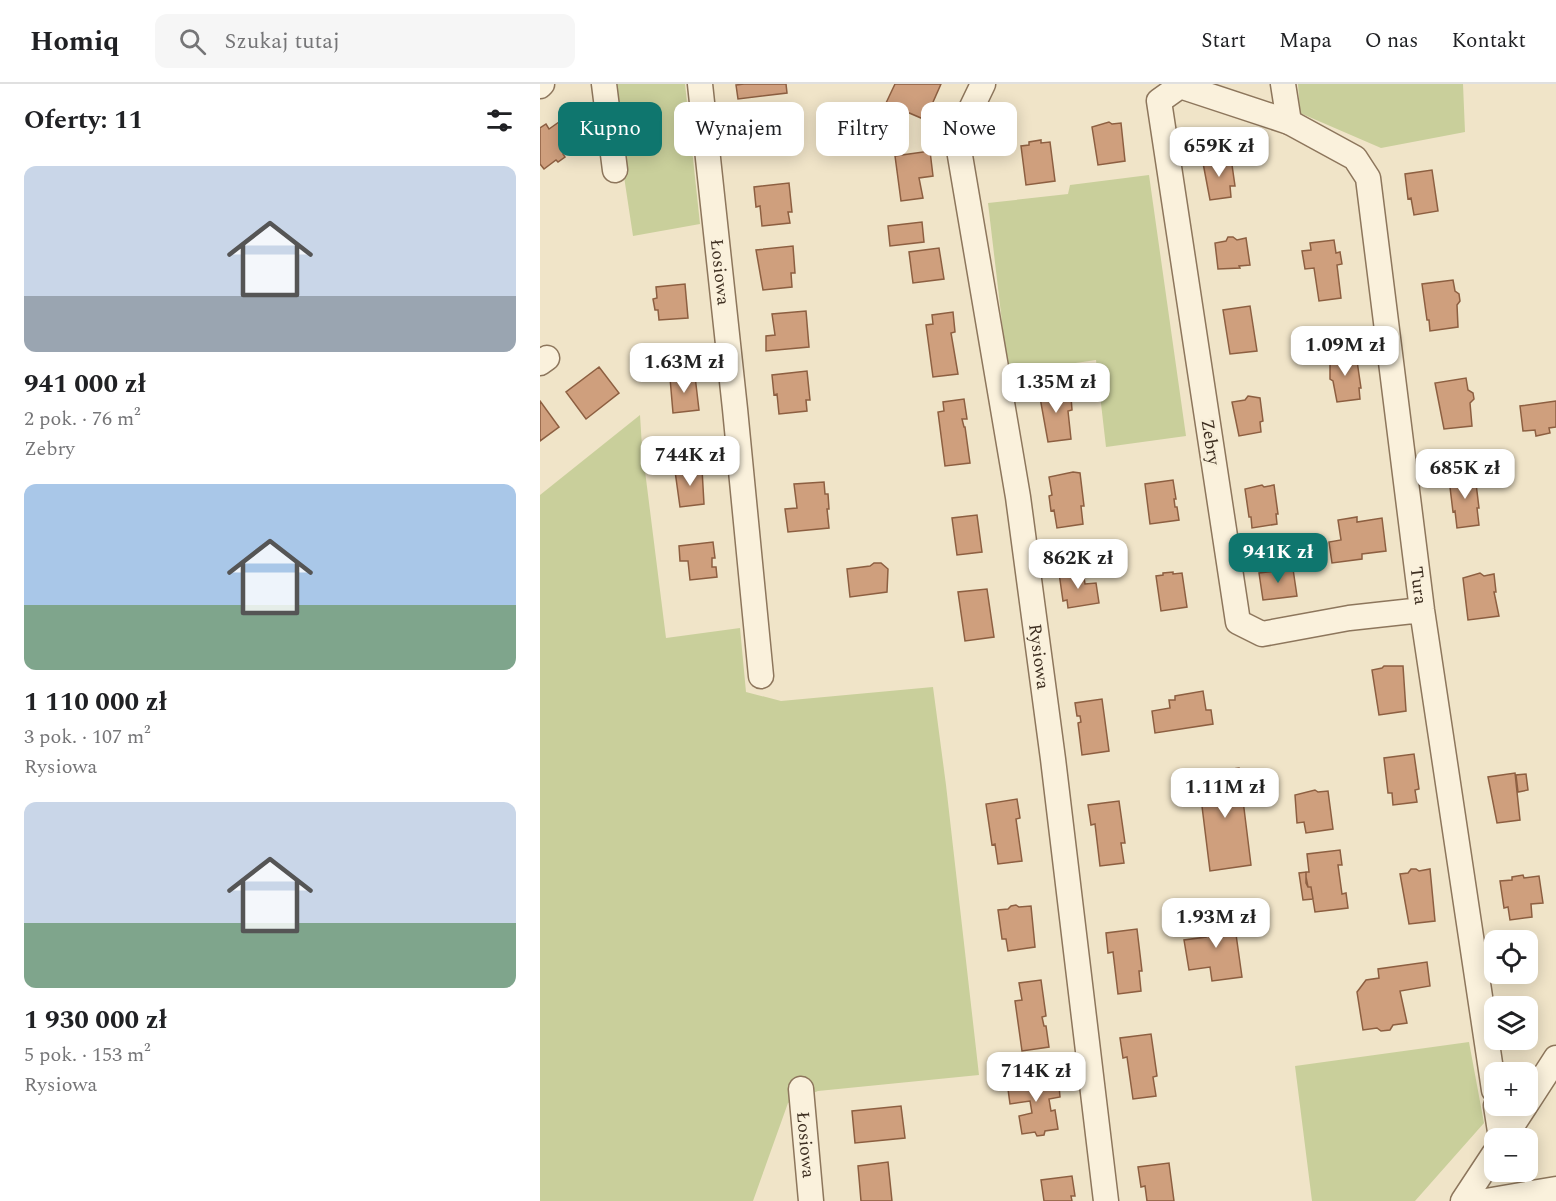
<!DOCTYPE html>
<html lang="pl">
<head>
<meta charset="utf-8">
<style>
	body { margin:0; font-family:Spectral,serif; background:#f6f6f6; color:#202124; height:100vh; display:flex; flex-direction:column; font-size:22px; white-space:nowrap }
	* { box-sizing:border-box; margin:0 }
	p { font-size:20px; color:#757577 }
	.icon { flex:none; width:33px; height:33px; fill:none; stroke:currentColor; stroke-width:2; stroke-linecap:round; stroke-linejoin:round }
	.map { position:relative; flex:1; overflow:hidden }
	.details { display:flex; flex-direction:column; background:#fff; width:540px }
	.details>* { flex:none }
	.guide { position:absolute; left:18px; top:18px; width:570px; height:54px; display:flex; gap:12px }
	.fabs { position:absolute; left:944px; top:846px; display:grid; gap:12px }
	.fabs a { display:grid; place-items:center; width:54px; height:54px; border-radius:12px; background:#fff; box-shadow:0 3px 15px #0003; font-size:30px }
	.price { position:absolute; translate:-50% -51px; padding:0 14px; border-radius:12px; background:#fff; color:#222; font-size:20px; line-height:39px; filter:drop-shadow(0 2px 3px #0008) }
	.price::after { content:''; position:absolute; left:50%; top:36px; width:18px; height:14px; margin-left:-9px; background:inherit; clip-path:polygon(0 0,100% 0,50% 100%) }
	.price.selected { background:#0f766e; color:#fff }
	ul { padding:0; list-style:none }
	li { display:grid; align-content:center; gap:12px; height:318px; padding:0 24px }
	li span { display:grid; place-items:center; height:186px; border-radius:12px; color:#555 }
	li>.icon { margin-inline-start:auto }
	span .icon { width:108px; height:108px; fill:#fffc; stroke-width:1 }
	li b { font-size:26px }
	h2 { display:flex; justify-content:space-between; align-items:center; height:72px; padding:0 24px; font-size:26px }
	.pill { padding:0 21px; border-radius:12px; background:#fff; box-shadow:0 3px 15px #0003; font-size:21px; line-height:54px }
	.pill.selected { background:#0f766e; color:#fff }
	header { display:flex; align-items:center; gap:36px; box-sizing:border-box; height:84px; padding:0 30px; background:#fff; border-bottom:2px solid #e0e0e0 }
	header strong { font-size:28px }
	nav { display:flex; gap:33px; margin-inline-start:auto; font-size:21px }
	.search { width:420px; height:54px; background:#f6f6f6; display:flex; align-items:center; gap:15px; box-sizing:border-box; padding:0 21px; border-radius:12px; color:#757577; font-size:22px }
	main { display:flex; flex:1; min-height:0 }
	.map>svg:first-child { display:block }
	.green { fill:#c9cf9b }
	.building { fill:#cf9f7d; stroke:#8d5f41; stroke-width:1.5 }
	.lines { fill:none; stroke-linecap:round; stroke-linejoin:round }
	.minor-casing { stroke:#8d765c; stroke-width:27 }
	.minor { stroke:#faf1dc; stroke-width:24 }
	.labels { text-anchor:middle; stroke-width:5; stroke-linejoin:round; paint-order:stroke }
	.street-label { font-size:18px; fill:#3d2e20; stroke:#f7eed8 }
</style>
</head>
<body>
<header>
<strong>Homiq</strong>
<div class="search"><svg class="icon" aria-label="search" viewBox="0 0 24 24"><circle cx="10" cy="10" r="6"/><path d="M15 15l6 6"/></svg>Szukaj tutaj</div>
<nav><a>Start</a><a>Mapa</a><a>O nas</a><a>Kontakt</a></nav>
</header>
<main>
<section class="details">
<h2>Oferty: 11<svg class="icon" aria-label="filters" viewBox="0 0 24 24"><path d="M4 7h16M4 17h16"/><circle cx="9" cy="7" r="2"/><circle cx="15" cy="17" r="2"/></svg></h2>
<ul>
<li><span style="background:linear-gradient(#c9d6e8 70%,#9aa5b1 0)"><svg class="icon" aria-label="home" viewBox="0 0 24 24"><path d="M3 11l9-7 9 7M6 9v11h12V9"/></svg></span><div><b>941 000 zł</b><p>2 pok. · 76 m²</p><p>Zebry</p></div></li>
<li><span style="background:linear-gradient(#a9c7e8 65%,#7fa58c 0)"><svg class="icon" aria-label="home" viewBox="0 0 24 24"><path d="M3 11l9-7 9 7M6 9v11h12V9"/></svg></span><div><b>1 110 000 zł</b><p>3 pok. · 107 m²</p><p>Rysiowa</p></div></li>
<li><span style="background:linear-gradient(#c9d6e8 65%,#7fa58c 0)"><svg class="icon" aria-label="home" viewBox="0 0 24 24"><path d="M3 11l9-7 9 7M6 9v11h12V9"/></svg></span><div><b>1 930 000 zł</b><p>5 pok. · 153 m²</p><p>Rysiowa</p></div></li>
</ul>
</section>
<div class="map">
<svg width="1016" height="1117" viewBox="0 0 1016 1117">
	<rect width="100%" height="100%" fill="#f0e4c8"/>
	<path class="green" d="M70,0h75l15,140 -67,12z
		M758,0h165l2,48 -84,16 -81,-35z
		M609,91l37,261 -80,11 -10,-87 -88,13 -20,-170 80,-9 2,-9z
		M100,331l2,32 24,191 74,-10 6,64 35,9 152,-14 13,98 33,290 -161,16 -30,12 -35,98h-213v-706z
		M929,958l15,81 -69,78h-103l-17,-135z"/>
	<path class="building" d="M204,0h42l1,9 -49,6 -2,-14z
		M355,0h46l-15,34 3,2 -1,1 -42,-18z
		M19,38l17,23 -13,9 2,3 -7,5 -2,-2 -12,9 -4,-5v-36l6,-4 3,5z
		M569,38l3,2 9,-1 4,38 -27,4 -6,-38z
		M501,56v3l9,-1 5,39 -29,4 -5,-39 8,-1v-3z
		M390,67l3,25 -14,2 4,20 -22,3 -6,-45z
		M691,74l4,28h-5l1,11 -21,3 -7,-37z
		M892,86l6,41 -24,4 -3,-17 -3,1 -3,-25z
		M249,99l3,29h-4l2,11 -28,3 -2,-20 -4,1 -2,-20z
		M382,138l2,20 -34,4 -2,-20z
		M688,153h5l4,3 9,-2 4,27 -11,1 1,2 -22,1 -3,-26 11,-2z
		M794,156l2,13 4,-1 2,12 -5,1 4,33 -22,3 -5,-33 -9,1 -3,-18 9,-1 -1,-7z
		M253,162l2,27h-4l1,14 -29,3 -7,-40z
		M399,164l5,31 -31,4 -4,-31z
		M913,196l2,11 4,3 1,7 -3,4 1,22 -28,4 -1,-11h-2l-5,-36z
		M145,200l3,34 -29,2 -1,-10h-3l-2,-11 4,-1 -1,-11z
		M710,222l7,45 -27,3 -7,-44z
		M266,227l3,36 -43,4v-15l9,-1 -3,-21z
		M413,228l2,20 -4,1 7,41 -25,3 -7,-52 7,-1 -1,-9z
		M816,270l5,34h-2l1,11 -23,3 -4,-21 -3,-2v-22z
		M59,283l20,26 -33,26 -20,-27z
		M267,287l3,29h-4l1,11 -28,3 -2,-20 -3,1 -2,-20z
		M155,292l4,34 -26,3 -3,-35z
		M926,294l2,12 5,3 1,6 -4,4 2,23 -28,3 -9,-46z
		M515,302l2,4 8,-1 1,9 5,-1 1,13 -4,1 3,28 -23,3 -9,-50 8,-1 1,-4z
		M708,312l12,2 3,23 -3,1 1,10 -22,4 -7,-34 13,-2z
		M424,315l3,20h-5l2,8h1l5,36 -25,3 -7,-54 6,-1 -1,-9z
		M0,317l19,26 -19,14z
		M1016,317v26l-7,1 1,5 -14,3 -1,-6 -12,1 -3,-25z
		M141,383h5l3,3 13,-1 2,35 -24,3 -5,-36z
		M533,388l7,1 4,33h-3l2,18 -26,4 -3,-18 -3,1 -2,-15 3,-1 -3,-18z
		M927,390v2l8,-1 4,33h-2l2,17 -22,3 -2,-17 -2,1 -4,-33 7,-1 -1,-3z
		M633,396l3,19h-2l1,8h2l2,13 -29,4 -5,-40z
		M284,398l1,12h3l1,15h-2l2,19 -41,4 -3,-23 12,-1 -3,-24z
		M722,401l2,2 10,-2 4,29h-2l1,10 -25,4 -1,-11h-2l-4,-28z
		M437,431l5,37 -25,3 -5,-37z
		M817,433v5l25,-4 4,33 -24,3v5l-30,4 -3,-21 12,-2 -3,-20z
		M173,458l2,16h-3v9h4l1,10 -27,3 -2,-19h-8l-1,-15z
		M334,479h7l7,6 -1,23 -37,5 -3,-28 23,-3z
		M753,485l4,27 -34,4 -4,-27z
		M543,486l2,14 11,-1 3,20 -31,5 -1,-8 -4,1 -4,-28z
		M633,488v2l9,-1 5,34 -26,4 -5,-35 7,-1v-2z
		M940,489l4,3 10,-2 2,18h-2l5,24 -31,4 -5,-42z
		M447,505l7,48 -29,4 -7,-49z
		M844,582h19l3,45 -27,4 -7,-45 10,-2z
		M663,607l3,19h5l2,14 -58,9 -3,-22 18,-3 -1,-8h6v-4z
		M562,615l7,52 -27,4 -4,-32 3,-1 -1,-6h-3l-2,-13z
		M874,670l5,35 -4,1 2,12 -24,3 -1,-12h-4l-4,-35z
		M699,684l12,97 -41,6 -12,-97z
		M975,689l5,47 -23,3 -9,-46z
		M986,690l2,16 -10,2 -2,-17z
		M775,706l3,2 10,-1 5,38 -27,4 -2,-11 -7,1 -2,-28z
		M477,715l3,19 -4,1 6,42 -24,3 -3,-20 -3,1 -6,-41z
		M579,717l6,42h-4l3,20 -24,3 -5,-42 -4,1 -3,-20z
		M800,766l2,15h-4l4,29 4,-1 2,15 -33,4 -4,-25h-3l-2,-10v-5h3l-2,-18z
		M871,785h5l3,2 11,-2 5,52 -26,3 -9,-50 8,-1z
		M766,788v11l2,4h3l2,12 -10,1 -4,-27z
		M983,791l1,3 15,-2 4,27 -12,1 1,13 -22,3 -2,-13 -4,1 -4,-27 12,-1v-3z
		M476,821l3,2 12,-1 4,41 -27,4 -2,-12h-4l-4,-29 10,-1 3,-3z
		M693,829l9,64 -30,4 -2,-14 -21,3 -5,-30 22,-3 -3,-20z
		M597,845l5,42h-3l2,20 -23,3 -5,-42 -5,1 -2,-20z
		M887,878l3,24 -30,5 7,32 -14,2 -3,5 -9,1 -4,-3 -14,2 -6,-38 9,-12 13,-2 -1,-9z
		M501,896l5,36 -4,1 2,9h2l3,21 -27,4 -7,-50 7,-1 -3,-17z
		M611,950l6,42 -4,1 3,19 -23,3 -6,-42 -4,1 -3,-20z
		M518,991l2,22 -11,2 2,12 4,-1 3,19 -13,2 -1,4 -7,1 -2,-4 -13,2 -3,-18 13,-3 -2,-12 -20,3 -3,-22z
		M361,1022l4,32 -50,5 -3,-32z
		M348,1078l4,39h-31l-3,-35z
		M629,1079l5,38h-27l-2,-15 -4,1 -3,-20z
		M532,1092l3,20h-4l1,5h-28l-3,-21z"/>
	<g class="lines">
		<g class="minor-casing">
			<g id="minor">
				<path d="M64,0l11,86"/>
				<path id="s1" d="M160,0l35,325 26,267"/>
				<path id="s2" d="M443,0l-26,54 61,359 35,262 53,442"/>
				<path d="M743,0l6,38"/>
				<path d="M0,2l2,-2"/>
				<path d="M0,279l7,-5"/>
				<path id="s3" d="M882,526l-73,8 -87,16 -24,-12 -79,-521 21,-15 109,36 66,36 13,20 54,432 72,480"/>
				<path id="s4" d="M261,1005l10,112"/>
				<path d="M987,1019l29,-45"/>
				<path d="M956,1022l5,32"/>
				<path d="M964,1054l21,-32"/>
				<path d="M923,1117l31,-47"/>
				<path d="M946,1117l70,-12"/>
			</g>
		</g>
		<use href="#minor" class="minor"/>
	</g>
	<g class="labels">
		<g class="street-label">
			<text dy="6" stroke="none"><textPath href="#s1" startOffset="189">Łosiowa</textPath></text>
			<text transform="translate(671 358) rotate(81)" y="6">Zebry</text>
			<text dy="6" stroke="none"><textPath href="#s3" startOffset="1366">Tura</textPath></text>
			<text dy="6" stroke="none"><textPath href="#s2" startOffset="585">Rysiowa</textPath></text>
			<text dy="6" stroke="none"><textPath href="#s4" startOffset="56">Łosiowa</textPath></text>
		</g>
	</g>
</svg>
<div class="fabs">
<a><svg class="icon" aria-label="locate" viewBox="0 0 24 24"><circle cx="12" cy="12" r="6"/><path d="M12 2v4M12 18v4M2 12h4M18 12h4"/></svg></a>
<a><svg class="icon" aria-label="layers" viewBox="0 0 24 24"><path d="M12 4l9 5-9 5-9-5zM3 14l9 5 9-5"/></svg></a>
<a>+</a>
<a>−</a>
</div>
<b class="price" style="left:679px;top:94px">659K zł</b>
<b class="price" style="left:805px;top:293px">1.09M zł</b>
<b class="price" style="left:144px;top:310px">1.63M zł</b>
<b class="price" style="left:516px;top:330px">1.35M zł</b>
<b class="price" style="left:150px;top:403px">744K zł</b>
<b class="price" style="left:925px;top:416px">685K zł</b>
<b class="price selected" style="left:738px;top:500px">941K zł</b>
<b class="price" style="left:538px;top:506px">862K zł</b>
<b class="price" style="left:685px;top:735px">1.11M zł</b>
<b class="price" style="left:676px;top:865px">1.93M zł</b>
<b class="price" style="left:496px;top:1019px">714K zł</b>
<div class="guide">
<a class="pill selected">Kupno</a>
<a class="pill">Wynajem</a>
<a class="pill">Filtry</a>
<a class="pill">Nowe</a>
</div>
</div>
</main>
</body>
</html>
